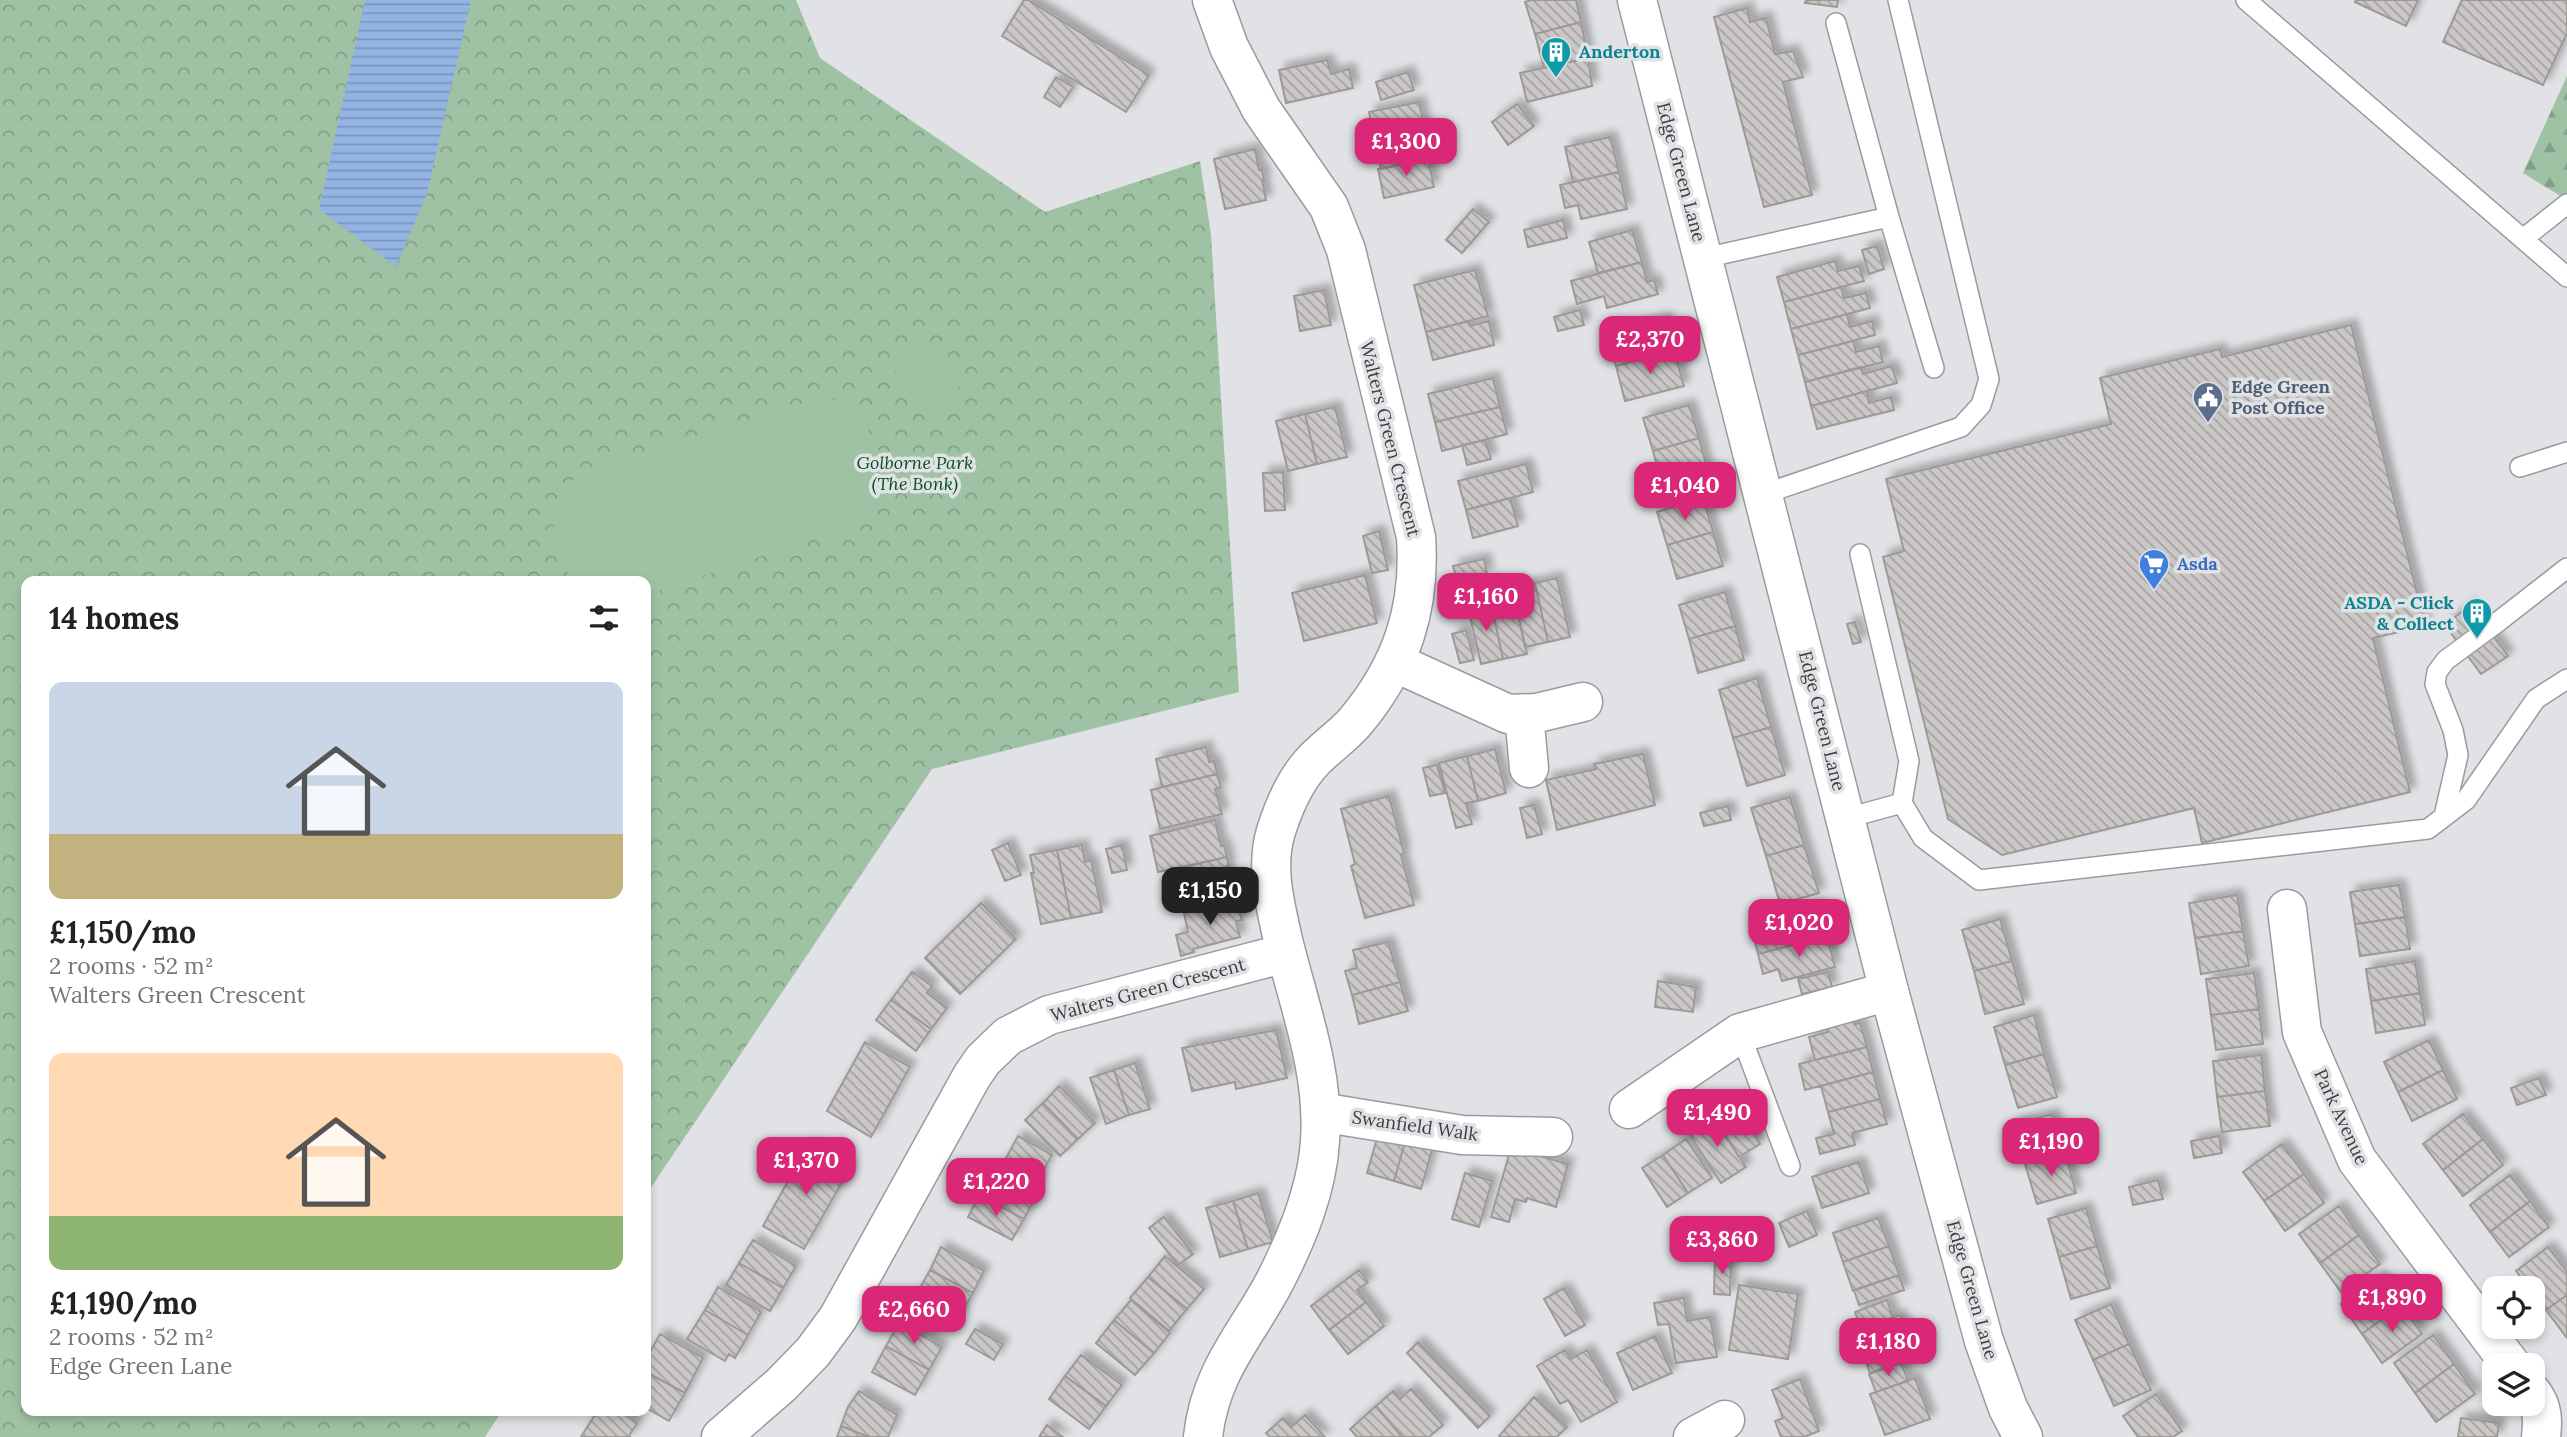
<!DOCTYPE html>
<html lang="en">
<head>
<meta charset="utf-8">
<style>
	body { margin:0; font-family:Lora,serif; background:#f6f6f6; color:#222; height:100vh; display:flex; flex-direction:column; font-size:26px; white-space:nowrap }
	* { box-sizing:border-box; margin:0 }
	p { font-size:23px; color:#767676 }
	.icon { flex:none; width:38px; height:38px; fill:none; stroke:currentColor; stroke-width:2; stroke-linecap:round; stroke-linejoin:round }
	.map { position:relative; flex:1; overflow:hidden }
	.side { position:absolute; left:21px; top:576px; width:630px; height:840px; display:flex; flex-direction:column; background:#fff; border-radius:14px; box-shadow:0 4px 10px #0003 }
	.side>* { flex:none }
	.buttons { position:absolute; left:2482px; top:1276px; display:grid; gap:14px }
	.buttons a { display:grid; place-items:center; width:63px; height:63px; border-radius:14px; background:#fff; box-shadow:0 4px 10px #0003; font-size:35px }
	.price { position:absolute; translate:-50% -60px; padding:0 16px; border-radius:14px; background:#db2777; color:#fff; font-size:23px; line-height:46px; filter:drop-shadow(0 2px 4px #0008) }
	.price::after { content:''; position:absolute; left:50%; top:42px; width:21px; height:16px; margin-left:-10px; background:inherit; clip-path:polygon(0 0,100% 0,50% 100%) }
	.price.active { background:#222; color:#fff }
	ul { padding:0; list-style:none }
	li { display:grid; align-content:center; gap:14px; height:371px; padding:0 28px }
	li span { display:grid; place-items:center; height:217px; border-radius:14px; color:#555 }
	li>.icon { margin-inline-start:auto }
	span .icon { width:126px; height:126px; fill:#fffc; stroke-width:1 }
	li b { font-size:30px }
	h2 { display:flex; justify-content:space-between; align-items:center; height:84px; padding:0 28px; font-size:30px }
	.map>svg:first-child { display:block }
	.forest { fill:url(#forest-firs) }
	.park { fill:url(#park-crowns) }
	.garden { fill:#a0c2a4 }
	.water { fill:url(#water-rules) }
	.building { fill:url(#building-back-hatch); stroke:#9c9997; stroke-width:2; filter:url(#shadow) }
	.lines { fill:none; stroke-linecap:round; stroke-linejoin:round }
	.service-casing { stroke:#9a9b9e; stroke-width:22 }
	.minor-casing { stroke:#9a9b9e; stroke-width:41 }
	.tertiary-casing { stroke:#9a9b9e; stroke-width:41 }
	.service { stroke:#fff; stroke-width:19 }
	.minor { stroke:#fff; stroke-width:38 }
	.tertiary { stroke:#fff; stroke-width:38 }
	.labels { text-anchor:middle; stroke-width:7; stroke-linejoin:round; paint-order:stroke }
	.culture-label { font-size:18px; font-weight:bold; fill:#0d838f; stroke:#e1e2e5; text-anchor:start }
	.street-label { font-size:18px; fill:#3c3d3e; stroke:#e1e2e5 }
	.service-label { font-size:18px; font-weight:bold; fill:#4e5e75; stroke:#e1e2e5; text-anchor:start }
	.park-label { font-size:18px; font-style:italic; fill:#05521f; stroke:#e1e2e5 }
	.shop-label { font-size:18px; font-weight:bold; fill:#366cbe; stroke:#e1e2e5; text-anchor:start }
</style>
</head>
<body>
<div class="map">
<svg width="2567" height="1437" viewBox="0 0 2567 1437">
	<defs>
		<pattern id="forest-firs" width="22" height="20" patternUnits="userSpaceOnUse" patternTransform="scale(1.75)"><rect width="22" height="20" fill="#a0c2a4"/><path d="M5 1l3.5 6h-7zM16 11l3.5 6h-7z" fill="#849f87"/></pattern>
		<pattern id="park-crowns" width="20" height="18" patternUnits="userSpaceOnUse" patternTransform="scale(1.75)"><rect width="20" height="18" fill="#a0c2a4"/><path d="M2 6a3 3 0 1 1 6 0M12 15a3 3 0 1 1 6 0" fill="none" stroke="#849f87"/></pattern>
		<pattern id="water-rules" width="6" height="5" patternUnits="userSpaceOnUse" patternTransform="scale(1.75)"><rect width="6" height="5" fill="#94b5e4"/><path d="M0 2.5h6" fill="none" stroke="#7a94ba"/></pattern>
		<pattern id="building-back-hatch" width="6" height="6" patternUnits="userSpaceOnUse" patternTransform="scale(1.75)"><rect width="6" height="6" fill="#cac7c6"/><path d="M-1 5l2 2M0 0l6 6M5-1l2 2" fill="none" stroke="#a5a3a2"/></pattern>
		<filter id="shadow"><feDropShadow dx="6" dy="-6" stdDeviation="3.5" flood-color="#0004"/></filter>
	</defs>
	<rect width="100%" height="100%" fill="#e1e2e5"/>
	<path class="forest" d="M2567,76v124l-44,-27z"/>
	<path class="park" d="M0,0h796l24,58 225,154 155,-51 11,74 28,457 -307,77 -286,426v-614h-620v829l476,1 -17,26h-485z"/>
	<path class="garden" d="M923,348l6,1 31,27c-1,17 -8,39 -30,35 -10,-3 -24,-17 -33,-24 -4,-24 3,-31 26,-39z
		M825,396l25,11 27,35 7,36 -6,31 -9,11 -223,75v-14h-72l-4,-5 -17,-42 2,-28 10,-21 25,-16z"/>
	<path class="water" d="M365,0h106l-44,194 -31,73 -77,-58z"/>
	<path class="building" d="M1024,0h4l121,75 -23,37 -124,-76z
		M1531,0h45l5,22 -46,12 -10,-32z
		M1806,0h32l-1,7 -32,-4z
		M2356,0h62l-12,26 -51,-24z
		M2462,0h105v33l-24,52 -100,-43z
		M1747,8l3,14 16,-4 9,36 18,-3 10,26 -20,5 29,113 -48,12 -50,-190z
		M1581,22l7,36 -44,10 -9,-34z
		M1588,58l4,28 -65,16 -7,-29z
		M1327,60l4,14 18,-5 4,19 -67,15 -7,-33z
		M1408,72l6,18 -33,10 -5,-18z
		M1056,77l17,10 -13,20 -16,-10z
		M1419,102l6,28 -50,11 -6,-29z
		M1517,104l17,22 -26,19 -16,-23z
		M1425,130l6,28 -50,11 -6,-28z
		M1610,137l9,35 -46,10 -8,-35z
		M1255,149l4,21h3l2,10h-2l4,20 -41,9 -11,-50z
		M1428,159l6,28 -50,11 -6,-29z
		M1619,172l8,37 -46,10 -3,-14 -13,3 -5,-23z
		M1473,209l16,13 -27,31 -16,-13z
		M1563,220l4,18 -39,9 -4,-17z
		M1632,230l10,32 -44,11 -9,-31z
		M1877,246l7,23 -15,5 -7,-24z
		M1835,261l3,10 21,-5 5,15 -80,21 -7,-25z
		M1642,262l5,20 7,-2 4,14 -51,14 -3,-12 -27,8 -6,-23z
		M1475,270l13,46 -62,16 -12,-47z
		M1841,287l3,11 22,-5 4,15 -79,21 -7,-27z
		M1324,290l7,35 -31,6 -6,-35z
		M1580,310l4,15 -26,6 -4,-14z
		M1847,314l3,13 22,-6 3,14 -77,20 -7,-26z
		M1666,318l8,33 -58,15 -9,-33z
		M1469,321l1,5 19,-5 5,24 -61,15 -7,-28z
		M2351,325l74,301 -52,12 37,154 -208,51 -8,-35 -192,47 -54,-36 -65,-262 21,-6 -18,-72 225,-55 -11,-46 120,-29 2,8z
		M1853,341l3,11 23,-6 4,16 -78,20 -7,-27z
		M1674,351l10,35 -59,15 -9,-35z
		M1892,366l5,17 -86,23 -6,-24 56,-15 2,7z
		M1493,378l7,29 -65,15 -7,-28z
		M1867,391l2,12 22,-6 3,13 -77,19 -6,-23z
		M1689,405l10,33 -46,13 -10,-33z
		M1335,407l12,50 -30,7 -12,-50z
		M1500,407l7,27 -65,17 -7,-29z
		M1305,414l12,50 -29,7 -12,-50z
		M1699,438l9,34 -46,13 -9,-34z
		M1485,440l6,19 -24,6 -5,-20z
		M1526,464l7,28 -67,18 -8,-29z
		M1283,472l2,38 -20,1 -2,-38z
		M1510,498l8,28 -45,12 -7,-28z
		M1703,498l10,34 -46,13 -10,-33z
		M1379,531l9,39 -16,3 -9,-37z
		M1713,532l10,34 -46,13 -10,-34z
		M1484,559l3,15 -30,6 -4,-14z
		M1365,575l12,48 -73,18 -12,-48z
		M1557,578l13,59 -22,5 -13,-59z
		M1535,583l13,59 -23,5 -13,-59z
		M1725,592l10,34 -46,13 -10,-34z
		M1491,602l12,57 -22,5 -13,-57z
		M2470,605l38,51 -27,18 -36,-49z
		M1517,608l10,46 -24,5 -10,-46z
		M1855,622l6,20 -8,2 -6,-20z
		M1735,626l9,34 -46,13 -9,-34z
		M1466,630l8,30 -14,3 -8,-29z
		M1757,678l14,49 -38,11 -14,-48z
		M1771,727l14,48 -38,11 -14,-48z
		M1206,747l3,15 5,-1 3,13 -55,13 -6,-28z
		M1495,749l11,44 -28,8 -11,-45z
		M1643,754l12,51 -98,25 -11,-50 50,-11 -2,-5z
		M1467,756l11,45 -12,2 6,21 -16,4 -17,-65z
		M1437,765l8,28 -15,3 -7,-28z
		M1217,774l4,13 -6,2 7,25 -62,15 -9,-39z
		M1389,796l15,57 -3,2 13,50 -49,13 -14,-52 4,-2 -14,-55z
		M1790,797l14,48 -38,11 -15,-48z
		M1534,805l8,29 -15,4 -7,-30z
		M1728,806l3,14 -27,6 -4,-13z
		M1215,820l6,26 3,-1 3,12 -69,15 -8,-36z
		M1008,843l13,32 -16,6 -13,-31z
		M1082,845l3,17 6,-2 11,52 -31,6 -14,-68z
		M1122,845l5,25 -15,3 -6,-24z
		M1804,845l15,48 -39,11 -14,-48z
		M1057,850l14,68 -30,6 -10,-51h3l-4,-18z
		M1227,857l2,9h-3l4,18 -48,10 -6,-25z
		M2399,885l6,32 -50,7 -5,-32z
		M2237,895l6,36 -48,7 -6,-35z
		M1236,900l6,20 -6,1 4,16 -47,12 1,3 -13,4 -5,-21 12,-3 -4,-19z
		M981,903l35,36 -56,55 -35,-36z
		M1818,905l9,31 -69,18 -5,-20 15,-3 -3,-12z
		M2405,917l5,32 -50,7 -5,-32z
		M2000,919l12,42 -38,10 -12,-41z
		M2243,931l6,35 -48,8 -6,-36z
		M1827,936l8,31 -53,14 -4,-12 -15,5 -5,-20z
		M1388,942l12,40 -48,13 -7,-24 12,-3 -4,-18z
		M2012,961l12,43 -39,10 -11,-43z
		M2415,961l5,32 -49,8 -5,-32z
		M912,972l20,14 -5,7 20,15 -16,21 -40,-29z
		M1828,972l4,15 -30,7 -4,-15z
		M2254,973l5,36 -48,6 -5,-36z
		M1658,981l38,6 -3,25 -38,-5z
		M1400,982l8,29 -49,13 -7,-29z
		M2420,993l5,32 -49,8 -5,-32z
		M891,1000l40,29 -15,22 -40,-31z
		M2259,1009l4,35 -47,6 -5,-35z
		M2034,1015l10,39 -39,11 -11,-38z
		M1854,1020l1,4 5,-1 7,24 -52,13 -6,-23 19,-5 -1,-5z
		M1276,1030l11,48 -51,11 -1,-7 -43,9 -10,-43z
		M2429,1040l14,30 -45,22 -14,-30z
		M865,1042l45,25 -39,70 -44,-26z
		M1867,1047l6,25 -68,18 -6,-26z
		M2044,1054l13,43 -39,11 -13,-43z
		M2261,1055l4,36 -48,6 -4,-36z
		M1135,1063l15,46 -21,6 -15,-45z
		M1114,1070l15,45 -23,9 -16,-46z
		M2443,1070l14,29 -45,22 -14,-29z
		M1873,1072l7,27 -52,13 -7,-26z
		M2539,1078l7,17 -29,10 -6,-17z
		M1059,1086l36,37 -17,16 -35,-36z
		M2265,1091l5,35 -48,6 -5,-35z
		M1880,1099l7,25 -35,9 3,12 -35,9 -4,-16 18,-4 -6,-22z
		M1733,1101l27,43 -21,13 -27,-42z
		M1043,1103l35,36 -18,17 -35,-36z
		M2053,1114l12,38 -40,12 -11,-40z
		M2463,1114l20,25 -40,31 -20,-26z
		M1712,1115l34,52 -25,16 -34,-53z
		M1380,1128l27,7 -13,46 -27,-8z
		M1407,1135l27,8 -13,46 -27,-8z
		M1018,1136l34,19 -18,31 -33,-19z
		M2219,1136l3,17 -28,5 -3,-17z
		M1686,1139l26,39 -24,15 -25,-38z
		M2483,1139l20,26 -40,31 -20,-26z
		M2282,1144l22,30 -40,27 -21,-29z
		M808,1145l42,23 -46,81 -41,-23z
		M1511,1148l57,16 -12,43 -29,-9 -1,4 -11,-3 -6,23 -18,-5z
		M2065,1152l11,41 -39,11 -12,-40z
		M1663,1155l25,38 -21,14 -25,-39z
		M1859,1162l10,31 -47,15 -10,-31z
		M1465,1173l27,8 -13,46 -27,-8z
		M990,1174l45,24 -11,21 -45,-24z
		M2304,1174l20,29 -39,28 -21,-30z
		M2510,1175l20,26 -40,31 -20,-27z
		M2158,1180l5,19 -30,6 -4,-18z
		M1258,1193l15,49 -25,7 -15,-48z
		M979,1195l45,24 -12,21 -44,-23z
		M1233,1201l15,48 -28,8 -14,-49z
		M2530,1201l19,26 -40,30 -19,-25z
		M2339,1206l20,29 -39,28 -21,-29z
		M2086,1208l11,38 -38,11 -11,-38z
		M1807,1211l10,24 -28,12 -10,-24z
		M1164,1217l29,37 -15,11 -29,-37z
		M1878,1218l11,28 -46,16 -10,-29z
		M2359,1235l21,29 -39,28 -21,-29z
		M753,1240l43,26 -13,22 -44,-25z
		M1889,1246l10,29 -46,16 -10,-29z
		M2097,1246l13,42 -39,11 -12,-42z
		M941,1247l43,24 -11,22 -43,-23z
		M2548,1247l19,25v23l-21,15 -14,-18v-4h-3l-13,-17z
		M1165,1256l39,33 -17,20 -39,-32z
		M1715,1258l16,1 -1,36 -16,-1z
		M739,1263l44,25 -13,23 -44,-26z
		M930,1270l43,23 -15,26 -42,-24z
		M1359,1270l9,12 -11,8 9,12 -37,28 -18,-24z
		M1899,1275l5,15 -45,15 -5,-15z
		M2380,1276l21,29 -39,29 -21,-30z
		M1148,1277l39,32 -18,22 -39,-33z
		M1739,1285l59,9 -10,65 -59,-9z
		M718,1287l43,25 -13,23 -43,-25z
		M1564,1288l21,37 -20,11 -21,-37z
		M2567,1295v43l-21,-28z
		M1684,1298l3,23 23,-4 7,40 -41,6 -7,-39 -11,1 -4,-22z
		M1131,1300l39,33 -16,20 -40,-33z
		M1887,1300l6,18 -32,11 -6,-17z
		M1366,1302l18,24 -36,28 -19,-24z
		M2111,1304l18,40 -36,16 -18,-40z
		M2401,1305l21,29 -40,29 -20,-29z
		M705,1310l43,25 -13,23 -6,-4 -4,7 -38,-22z
		M1900,1315l15,42 -45,16 -15,-42z
		M1114,1320l40,33 -19,22 -39,-32z
		M899,1323l43,24 -13,23 -43,-24z
		M975,1329l28,15 -9,16 -28,-16z
		M660,1334l43,24 -18,35 -39,-21v-13z
		M2433,1335l21,29 -39,29 -21,-30z
		M1655,1336l17,37 -39,17 -16,-37z
		M1418,1342l72,74 -12,12 -71,-75z
		M2129,1344l22,46 -37,16 -21,-46z
		M886,1346l43,24 -14,25 -43,-23z
		M1565,1350l6,9 16,-9 30,52 -36,20 -13,-22 -8,4 -23,-38z
		M1081,1355l41,30 -16,21 -41,-30z
		M1901,1363l7,18 -32,11 -7,-18z
		M2454,1364l21,30 -39,28 -21,-29z
		M646,1372l39,21 -16,28 -23,-13z
		M1065,1376l41,30 -17,23 -40,-30z
		M1915,1378l15,41 -45,16 -15,-41z
		M1800,1379l19,52 -15,6h-23l-6,-16 8,-3 -11,-28z
		M1411,1389l32,36 -14,12h-27l-26,-31 17,-15 7,8z
		M859,1391l38,24 -9,22h-19l-28,-11 7,-19z
		M2156,1394l26,37 -9,6h-35l-15,-21z
		M1534,1397l33,30 -10,10h-57l-1,-1z
		M1376,1406l26,31h-45l-7,-8z
		M598,1410h19l20,13 -8,13 2,1h-50z
		M1305,1415l20,22h-55l-4,-4 17,-15 8,9z
		M2461,1418l38,5 -2,14h-39z
		M1047,1425l16,12h-24z
		M841,1426l28,11h-32z"/>
	<g class="lines">
		<g class="service-casing">
			<path id="service" d="M2246,0l321,277
				M1889,217l45,151
				M2524,238l43,-34
				M1704,258l185,-41 -53,-194
				M2520,467l47,-15
				M1764,494l197,-67 20,-22 8,-26 -91,-379
				M1860,554l49,207 -7,42
				M2444,816l14,-61 -5,-25 -18,-46 2,-12 9,-12 53,-39 68,-53
				M1847,818l55,-15 21,35 56,42 449,-51 38,-29 70,-101 31,-20
				M1740,1033l50,133"/>
		</g>
		<g class="minor-casing">
			<path id="minor" d="M1394,662l114,52 29,-1 46,-11
				M1524,714l5,54
				M2287,909l15,123 55,128 154,205
				M1629,1109l111,-76 149,-42
				M1320,1112l142,23 91,2
				M2532,1393c11,14 11,27 9,44
				M721,1437l60,-52 32,-33 25,-34 134,-242 11,-16 25,-24 41,-21 237,-62
				M1203,1437c7,-66 43,-101 72,-156 22,-43 42,-91 45,-140 5,-69 -21,-135 -37,-201 -8,-36 -18,-73 -7,-109 8,-25 19,-51 37,-70 13,-14 30,-25 42,-39 47,-56 66,-114 61,-185l-70,-287 -17,-43 -68,-98 -32,-62 -17,-47
				M1693,1437l32,-17"/>
		</g>
		<g class="tertiary-casing">
			<path id="tertiary" d="M1637,0l252,991 95,350 24,67 15,29"/>
		</g>
		<use href="#service" class="service"/>
		<use href="#minor" class="minor"/>
		<use href="#tertiary" class="tertiary"/>
	</g>
	<defs>
		<g id="building-pin" transform="scale(1.575)"><path d="M0 17L-7.5 6A9.5 9.5 0 1 1 7.5 6Z" fill="#0f9aa8" stroke="#e1e2e5"/><path d="M-4-6H4V6H1V3H-1V6H-4ZM-2.5-4.3h1.7v1.8h-1.7ZM.8-4.3h1.7v1.8H.8ZM-2.5-1h1.7V.8h-1.7ZM.8-1h1.7V.8H.8Z" fill="#fff"/></g>
		<g id="civic-pin" transform="scale(1.575)"><path d="M0 17L-7.5 6A9.5 9.5 0 1 1 7.5 6Z" fill="#5c6f8a" stroke="#e1e2e5"/><path d="M-.6-6.5H3V-4.5H.6V-3L4-1V1h2V6H-6V1h2V-1L-.6-3ZM-1.2 2.5V6h2.4V2.5Z" fill="#fff"/></g>
		<g id="supermarket-pin" transform="scale(1.575)"><path d="M0 17L-7.5 6A9.5 9.5 0 1 1 7.5 6Z" fill="#3f7fe0" stroke="#e1e2e5"/><path d="M-6-5.5h2.5l.6 2H6L4.5 2H-2.5L-4.4-4H-6ZM-1.5 3.2a1.3 1.3 0 1 0 .1 0ZM3 3.2a1.3 1.3 0 1 0 .1 0Z" fill="#fff"/></g>
	</defs>
	<g fill-rule="evenodd">
		<use href="#building-pin" x="1556" y="52"/>
		<use href="#civic-pin" x="2208" y="397"/>
		<use href="#supermarket-pin" x="2154" y="564"/>
		<use href="#building-pin" x="2477" y="613"/>
	</g>
	<g class="labels">
		<g class="culture-label">
			<text x="1579" y="58">Anderton</text>
			<text x="2454" y="609" text-anchor="end">ASDA - Click<tspan x="2454" dy="21">&amp; Collect</tspan></text>
		</g>
		<g class="street-label">
			<text transform="translate(1681 172) rotate(75)" y="6">Edge Green Lane</text>
			<text transform="translate(1390 439) rotate(76)" y="6">Walters Green Crescent</text>
			<text transform="translate(1822 721) rotate(76)" y="6">Edge Green Lane</text>
			<text transform="translate(1148 990) rotate(-15)" y="6">Walters Green Crescent</text>
			<text transform="translate(2341 1117) rotate(65)" y="6">Park Avenue</text>
			<text transform="translate(1415 1126) rotate(8)" y="6">Swanfield Walk</text>
			<text transform="translate(1972 1290) rotate(74)" y="6">Edge Green Lane</text>
		</g>
		<g class="service-label">
			<text x="2231" y="393">Edge Green<tspan x="2231" dy="21">Post Office</tspan></text>
		</g>
		<g class="park-label">
			<text x="915" y="469">Golborne Park<tspan x="915" dy="21">(The Bonk)</tspan></text>
		</g>
		<g class="shop-label">
			<text x="2177" y="570">Asda</text>
		</g>
	</g>
</svg>
<div class="buttons">
<a><svg class="icon" aria-label="locate" viewBox="0 0 24 24"><circle cx="12" cy="12" r="6"/><path d="M12 2v4M12 18v4M2 12h4M18 12h4"/></svg></a>
<a><svg class="icon" aria-label="layers" viewBox="0 0 24 24"><path d="M12 4l9 5-9 5-9-5zM3 14l9 5 9-5"/></svg></a>
</div>
<b class="price" style="left:1406px;top:178px">£1,300</b>
<b class="price" style="left:1650px;top:376px">£2,370</b>
<b class="price" style="left:1685px;top:522px">£1,040</b>
<b class="price" style="left:1486px;top:633px">£1,160</b>
<b class="price active" style="left:1210px;top:927px">£1,150</b>
<b class="price" style="left:1799px;top:959px">£1,020</b>
<b class="price" style="left:1717px;top:1149px">£1,490</b>
<b class="price" style="left:2051px;top:1178px">£1,190</b>
<b class="price" style="left:806px;top:1197px">£1,370</b>
<b class="price" style="left:996px;top:1218px">£1,220</b>
<b class="price" style="left:1722px;top:1276px">£3,860</b>
<b class="price" style="left:2392px;top:1334px">£1,890</b>
<b class="price" style="left:914px;top:1346px">£2,660</b>
<b class="price" style="left:1888px;top:1378px">£1,180</b>
<section class="side">
<h2>14 homes<svg class="icon" aria-label="filters" viewBox="0 0 24 24"><path d="M4 7h16M4 17h16"/><circle cx="9" cy="7" r="2"/><circle cx="15" cy="17" r="2"/></svg></h2>
<ul>
<li><span style="background:linear-gradient(#c9d6e8 70%,#c2b280 0)"><svg class="icon" aria-label="home" viewBox="0 0 24 24"><path d="M3 11l9-7 9 7M6 9v11h12V9"/></svg></span><div><b>£1,150/mo</b><p>2 rooms · 52 m²</p><p>Walters Green Crescent</p></div></li>
<li><span style="background:linear-gradient(#ffd9b3 75%,#8fb573 0)"><svg class="icon" aria-label="home" viewBox="0 0 24 24"><path d="M3 11l9-7 9 7M6 9v11h12V9"/></svg></span><div><b>£1,190/mo</b><p>2 rooms · 52 m²</p><p>Edge Green Lane</p></div></li>
</ul>
</section>
</div>
</body>
</html>
